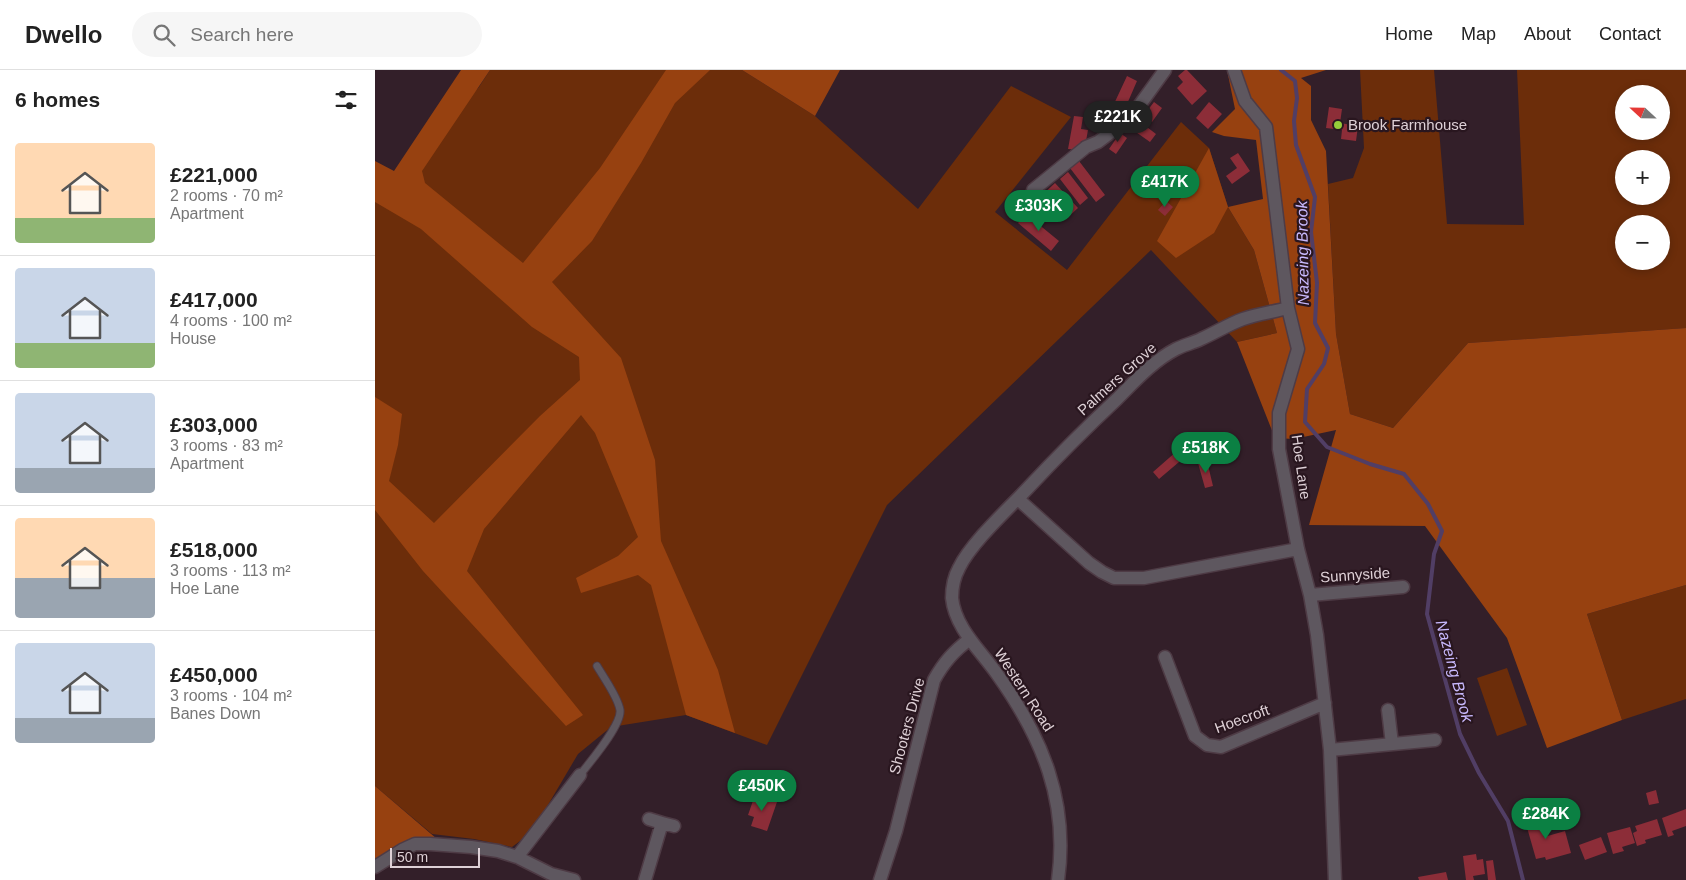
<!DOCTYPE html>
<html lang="en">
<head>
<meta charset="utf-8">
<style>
	body { margin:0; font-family:Arial,sans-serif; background:#f6f6f6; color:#222; height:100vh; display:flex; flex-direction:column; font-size:19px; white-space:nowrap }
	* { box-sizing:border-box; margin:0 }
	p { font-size:16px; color:#767676 }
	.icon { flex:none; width:28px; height:28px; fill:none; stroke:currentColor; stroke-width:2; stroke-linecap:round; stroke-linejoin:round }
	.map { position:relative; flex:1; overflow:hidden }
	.details { display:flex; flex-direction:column; background:#fff; width:375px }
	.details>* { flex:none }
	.needle { width:32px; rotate:292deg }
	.fabs { position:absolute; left:1240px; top:15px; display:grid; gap:10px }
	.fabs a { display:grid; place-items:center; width:55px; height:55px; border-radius:50%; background:#fff; box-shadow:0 2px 8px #0003; font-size:25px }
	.scale { position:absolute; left:15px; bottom:12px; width:90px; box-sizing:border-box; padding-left:5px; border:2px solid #ded0d6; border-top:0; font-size:14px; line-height:18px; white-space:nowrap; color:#ded0d6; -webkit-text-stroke:4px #29161f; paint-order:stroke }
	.price { position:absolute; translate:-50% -42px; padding:0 11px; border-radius:18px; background:#0b8043; color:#fff; font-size:16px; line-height:32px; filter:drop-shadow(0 1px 2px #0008) }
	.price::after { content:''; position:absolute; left:50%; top:30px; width:15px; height:11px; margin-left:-8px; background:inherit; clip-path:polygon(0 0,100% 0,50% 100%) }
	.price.selected { background:#222; color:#fff }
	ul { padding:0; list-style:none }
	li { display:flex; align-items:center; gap:15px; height:125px; padding:0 15px }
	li+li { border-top:1px solid #e0e0e0 }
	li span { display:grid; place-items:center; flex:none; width:140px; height:100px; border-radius:5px; color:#555 }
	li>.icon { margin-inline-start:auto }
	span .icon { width:60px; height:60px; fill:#fffc; stroke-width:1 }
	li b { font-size:21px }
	h2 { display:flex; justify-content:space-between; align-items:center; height:60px; padding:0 15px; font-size:21px }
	header { display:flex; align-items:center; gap:30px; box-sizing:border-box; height:70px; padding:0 25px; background:#fff; border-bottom:1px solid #e0e0e0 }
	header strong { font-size:24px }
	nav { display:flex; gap:28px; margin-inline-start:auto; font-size:18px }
	.search { width:350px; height:45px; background:#f6f6f6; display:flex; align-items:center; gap:12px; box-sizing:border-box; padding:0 18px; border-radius:28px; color:#767676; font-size:19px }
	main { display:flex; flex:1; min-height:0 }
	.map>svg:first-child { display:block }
	.green { fill:#6c2d0a; fill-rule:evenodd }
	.forest { fill:#974110 }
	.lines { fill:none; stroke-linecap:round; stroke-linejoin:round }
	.stream { stroke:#513e65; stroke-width:4 }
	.building { fill:#8c2d38 }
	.service-casing { stroke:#4e3b45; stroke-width:9 }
	.minor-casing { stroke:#4e3b45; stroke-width:15 }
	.service { stroke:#5e575f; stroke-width:7 }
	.minor { stroke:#5e575f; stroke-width:12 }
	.poi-dot { fill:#95cc3a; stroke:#29161f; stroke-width:2 }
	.labels { text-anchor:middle; stroke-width:4.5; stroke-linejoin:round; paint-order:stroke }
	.poi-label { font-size:15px; fill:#ded0d6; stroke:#29161f; text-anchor:start }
	.street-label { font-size:15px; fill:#ded0d6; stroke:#29161f }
	.water-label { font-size:16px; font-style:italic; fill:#c8b9fd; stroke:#29161f }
</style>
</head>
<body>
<header>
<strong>Dwello</strong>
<div class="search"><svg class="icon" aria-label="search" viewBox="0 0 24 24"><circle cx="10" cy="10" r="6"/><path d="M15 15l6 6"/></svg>Search here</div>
<nav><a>Home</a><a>Map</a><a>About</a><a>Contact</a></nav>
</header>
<main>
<section class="details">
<h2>6 homes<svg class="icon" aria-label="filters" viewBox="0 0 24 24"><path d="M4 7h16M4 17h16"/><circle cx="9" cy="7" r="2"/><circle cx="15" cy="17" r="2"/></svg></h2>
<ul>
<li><span style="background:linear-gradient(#ffd9b3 75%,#8fb573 0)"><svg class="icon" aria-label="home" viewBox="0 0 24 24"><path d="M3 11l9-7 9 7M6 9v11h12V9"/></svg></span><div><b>£221,000</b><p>2 rooms · 70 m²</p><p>Apartment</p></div></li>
<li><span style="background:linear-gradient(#c9d6e8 75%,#8fb573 0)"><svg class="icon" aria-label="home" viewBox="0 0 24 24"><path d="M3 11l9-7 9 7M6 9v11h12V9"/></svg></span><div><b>£417,000</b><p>4 rooms · 100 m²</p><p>House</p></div></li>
<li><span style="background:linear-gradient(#c9d6e8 75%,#9aa5b1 0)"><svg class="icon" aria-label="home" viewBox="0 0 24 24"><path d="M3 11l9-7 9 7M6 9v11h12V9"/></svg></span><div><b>£303,000</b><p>3 rooms · 83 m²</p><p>Apartment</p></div></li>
<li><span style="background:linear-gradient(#ffd9b3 60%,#9aa5b1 0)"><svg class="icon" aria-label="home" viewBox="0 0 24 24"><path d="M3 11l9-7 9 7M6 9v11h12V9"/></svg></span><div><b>£518,000</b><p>3 rooms · 113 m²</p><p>Hoe Lane</p></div></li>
<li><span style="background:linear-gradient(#c9d6e8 75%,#9aa5b1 0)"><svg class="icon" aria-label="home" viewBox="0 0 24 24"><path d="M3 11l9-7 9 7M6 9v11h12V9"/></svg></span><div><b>£450,000</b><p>3 rooms · 104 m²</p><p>Banes Down</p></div></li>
</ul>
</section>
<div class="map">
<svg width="1311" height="810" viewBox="0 0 1311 810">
	<rect width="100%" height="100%" fill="#331f29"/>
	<path class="green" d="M115,0h252l73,46 103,93 93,-123 60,31 -76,95 72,58 114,-148 28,26 19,59 26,43 23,83 -40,9 -86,-92 -264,255 -120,240 -81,-30 -75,12 -33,27 -46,78 -20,15 -38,-8 -42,-5 -57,-48v-585l104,-114z
		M985,0h74l13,154 77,1 -7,-155h169v258l-218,15 -75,85 -43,-14 -14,-80 -8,-150 25,-6 11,-30zM1249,24h37v37h-37zM1249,89h37v37h-37zM1249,154h37v37h-37z
		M1311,515v114l-64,21 -35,-106z
		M1132,598l20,57 -30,11 -20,-58z"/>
	<path class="forest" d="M86,0h29l-68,101 3,12 98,80 77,-95 66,-98h44l-35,33 -34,60 -49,78 -40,41 69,76 34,102 6,81 57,129 17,63 -49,-18 -35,-130 -13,-10 -57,18 -5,-15 42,-22 20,-19 -43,-104 -14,-18 -97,114 -17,42 116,144 -17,11 -143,-155 -48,-61v-113l27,17 -4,31 -9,36 45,42 106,-107 40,-36 -1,-23 -47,-30 -111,-98 -46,-27v-41l19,10z
		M367,0h98l-25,46z
		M852,0h99l-25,8 10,8v34l15,31 10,183 14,80 43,14 75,-85 218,-15v257l-99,29 35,106 -75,28 -40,-110 -82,-112 -116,-1 27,-95 -42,9 -19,-1 -38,-96 40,-9 -23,-83 -26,-43 -14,26 -38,25 -19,-17 52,-93 19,59 35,-8 -7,-59 -32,-4 -12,-4 23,-23z
		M0,716l69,59 -14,-1 -55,23z"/>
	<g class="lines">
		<path class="stream" d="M906,0l14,11 2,17 -3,23 2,24 19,52 -4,35 6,51 -2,40 13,25 -4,16 -17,25 -2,33 22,25 43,17 34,10 24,30 14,27 -8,23 -7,60 33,120 19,39 29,48 15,59"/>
	</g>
	<path class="building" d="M810,0h2l20,21 -15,14 -15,-17 6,-6 -5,-6z
		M752,6l10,5 -13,30 -11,-5z
		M779,32l8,6 -10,14 -8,-7z
		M834,32l13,12 -14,15 -12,-11z
		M954,37l13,2 -2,14 18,3 -2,15 -15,-2 1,-9 -16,-2z
		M699,46l9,1 -2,12 7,1 -2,11h-5l-2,9 -11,-1z
		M764,51l17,13 -6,8 -17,-12z
		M745,63l7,5 -11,16 -7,-5z
		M863,83l12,18 -18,13 -6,-8 11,-8 -7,-10z
		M704,91l26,34 -9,7 -26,-34z
		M693,102l20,26 -8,7 -20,-26z
		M680,113l23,25 -12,11 -15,-16 -5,4 -8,-8z
		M791,131l7,6 -8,9 -7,-6z
		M651,144l33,27 -8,10 -33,-28z
		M818,367l6,8 -40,34 -6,-7z
		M832,391l6,25 -8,2 -7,-25z
		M1281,720l3,13 -10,2 -3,-12z
		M380,725l22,7 -10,29 -16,-5 3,-9 -6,-2z
		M1311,739v17l-14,5 2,4 -6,2 -6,-19z
		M1162,743l7,24 21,-6 6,22 -25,7 -1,-3 -9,2 -12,-42z
		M1282,749l5,16 -17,5 1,3 -9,3 -4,-13 4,-2 -2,-5z
		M1255,757l5,16 -13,4 2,4 -11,3 -6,-21z
		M1226,767l6,15 -22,8 -6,-15z
		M1101,784l1,6 6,-1 2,15 -12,2 1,4h-8l-3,-24z
		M1118,790l3,20h-8l-2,-19z
		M1071,802l2,8h-29l-1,-3z"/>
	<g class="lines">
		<g class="service-casing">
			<path id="service" d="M205,705c9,-12 42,-50 40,-65 -2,-13 -16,-32 -23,-44"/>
		</g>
		<g class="minor-casing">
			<path id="minor" d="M859,0l11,31 21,26 22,181 10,41 -19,64v36l19,100 12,46 7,40 13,115 5,130
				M658,120l53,-43 12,-5 33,-25 34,-47
				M643,429l71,64 13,9 12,6h30l154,-29
				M935,525l93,-8
				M790,587l30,79 12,9 14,2 104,-44
				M1013,640l4,34
				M955,680l105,-10
				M274,749l13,4
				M142,787l63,-82
				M0,797l27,-17 13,-6h15l41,3 27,4 19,6 34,17 23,6
				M270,810l17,-57 12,3
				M505,810l16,-49 38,-151c10,-18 20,-29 36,-41
				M683,810c11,-79 -16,-143 -61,-206 -16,-23 -42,-46 -45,-76 0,-10 2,-21 7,-30 12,-25 48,-58 68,-79 29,-31 59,-61 90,-90 18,-18 36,-38 59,-50 8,-4 17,-6 25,-10 14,-6 28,-15 42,-20 14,-5 30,-7 45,-11"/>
		</g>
		<use href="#service" class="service"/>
		<use href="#minor" class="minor"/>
	</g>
	<circle class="poi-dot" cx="963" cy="55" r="5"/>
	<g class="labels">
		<g class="poi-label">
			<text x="973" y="60">Brook Farmhouse</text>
		</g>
		<g class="street-label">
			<text transform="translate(742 309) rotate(-42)" y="5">Palmers Grove</text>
			<text transform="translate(926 397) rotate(82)" y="5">Hoe Lane</text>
			<text transform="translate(980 505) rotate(-4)" y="5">Sunnyside</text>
			<text transform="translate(649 620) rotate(57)" y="5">Western Road</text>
			<text transform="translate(867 649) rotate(-20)" y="5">Hoecroft</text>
			<text transform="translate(532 656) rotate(-75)" y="5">Shooters Drive</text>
		</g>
		<g class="water-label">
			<text transform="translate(927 183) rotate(-91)" y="6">Nazeing Brook</text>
			<text transform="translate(1080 601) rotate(75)" y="6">Nazeing Brook</text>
		</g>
	</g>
</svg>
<div class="fabs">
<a><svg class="needle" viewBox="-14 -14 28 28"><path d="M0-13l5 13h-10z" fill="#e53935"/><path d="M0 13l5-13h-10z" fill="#767676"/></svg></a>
<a>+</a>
<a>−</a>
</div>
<div class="scale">50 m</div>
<b class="price selected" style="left:743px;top:73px">£221K</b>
<b class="price" style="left:790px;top:138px">£417K</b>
<b class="price" style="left:664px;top:162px">£303K</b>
<b class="price" style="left:831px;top:404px">£518K</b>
<b class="price" style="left:387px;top:742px">£450K</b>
<b class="price" style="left:1171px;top:770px">£284K</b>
</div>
</main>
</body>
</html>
